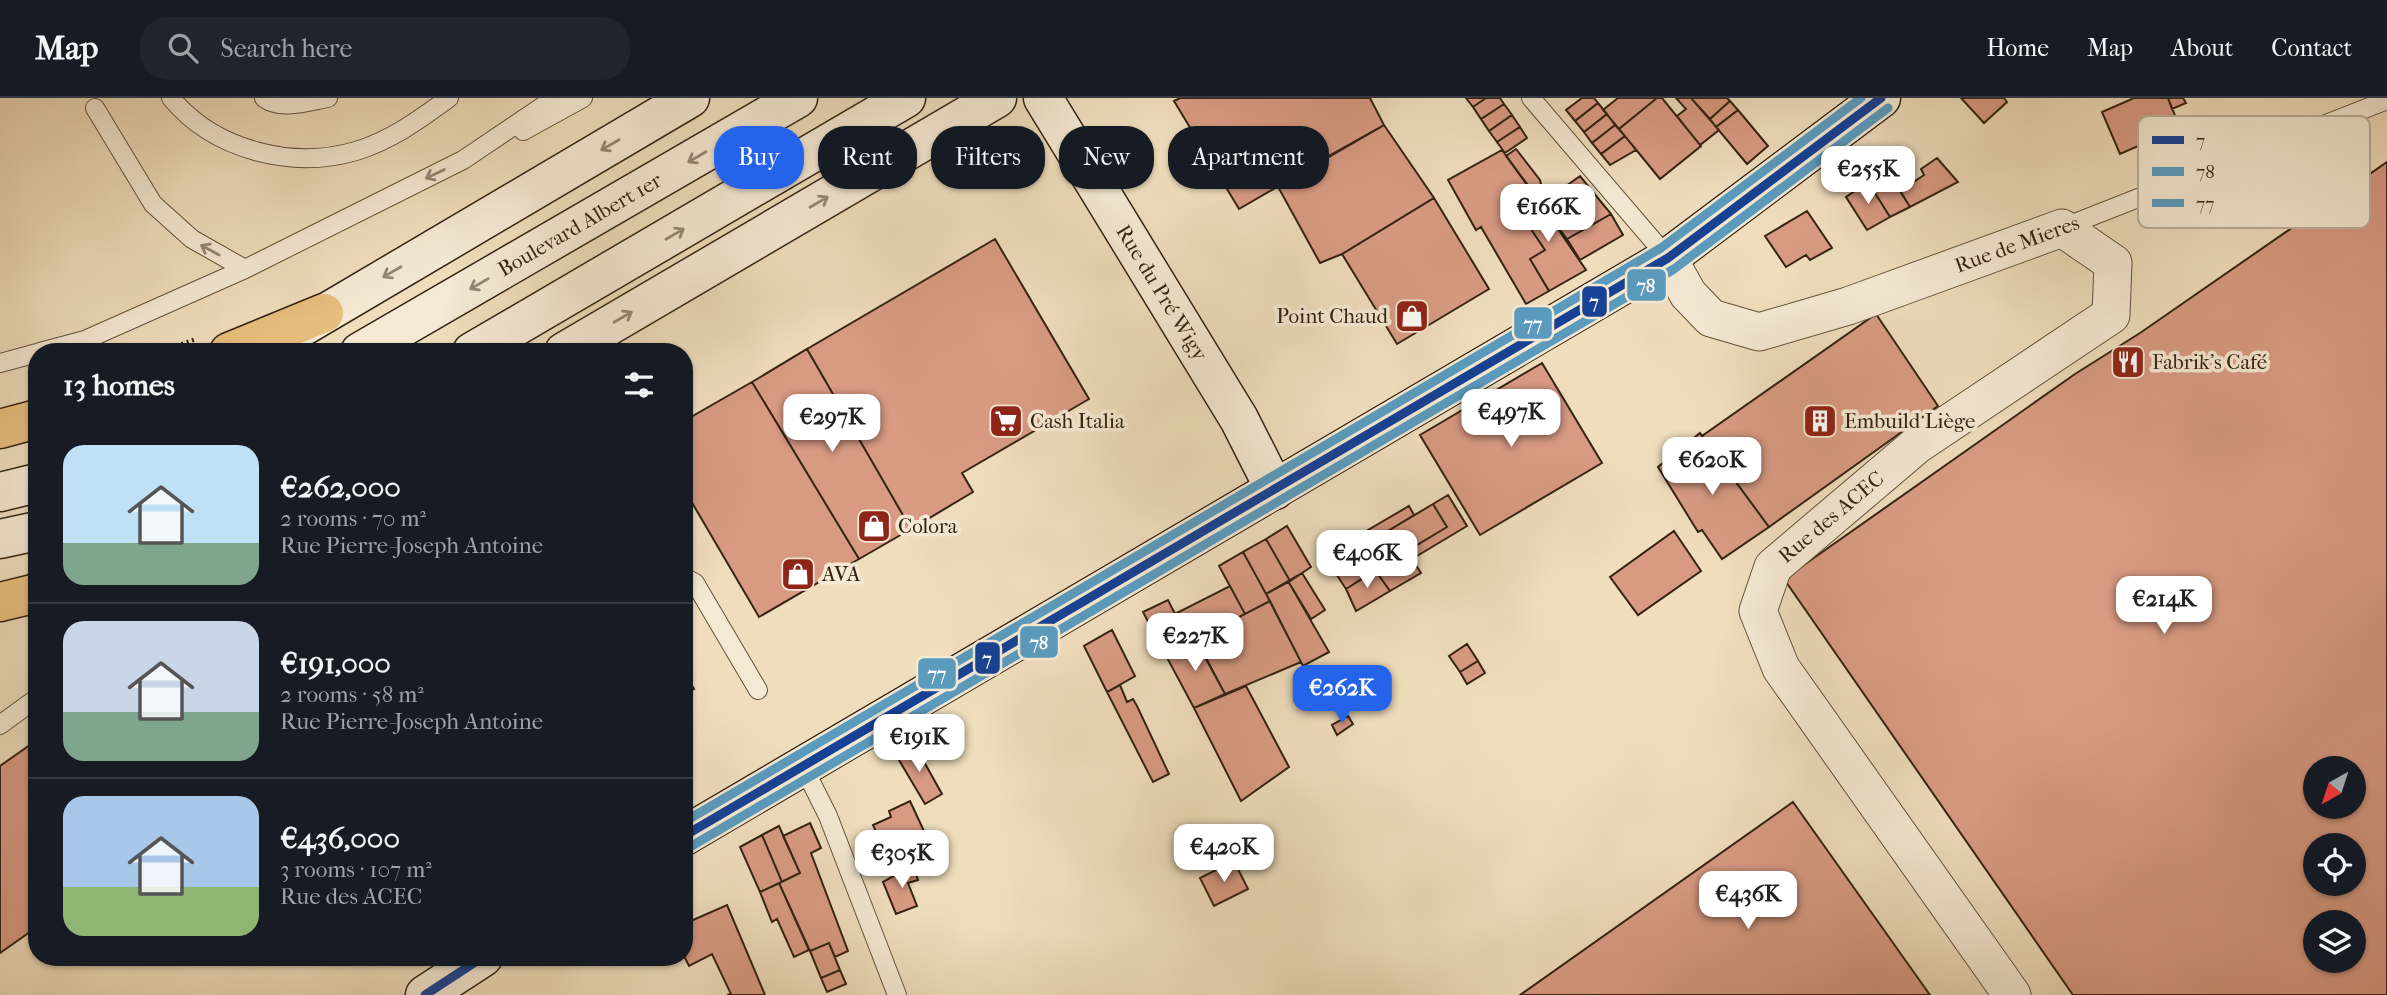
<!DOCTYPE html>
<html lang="en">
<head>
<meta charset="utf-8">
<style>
	body { margin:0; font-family:"IM FELL French Canon",serif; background:#20242c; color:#f1f3f6; height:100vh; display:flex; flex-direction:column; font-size:26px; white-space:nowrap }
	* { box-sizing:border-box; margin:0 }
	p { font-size:23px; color:#9ea1a6 }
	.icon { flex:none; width:38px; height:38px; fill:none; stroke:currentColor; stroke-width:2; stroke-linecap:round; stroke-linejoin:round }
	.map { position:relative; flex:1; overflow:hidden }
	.side { position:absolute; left:28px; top:245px; width:665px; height:623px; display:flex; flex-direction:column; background:#171b24; border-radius:28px; box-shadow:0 2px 5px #0004 }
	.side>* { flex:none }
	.banner { position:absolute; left:714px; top:28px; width:665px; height:63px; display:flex; gap:14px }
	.needle { width:46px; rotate:219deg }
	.tools { position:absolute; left:2303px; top:658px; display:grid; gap:14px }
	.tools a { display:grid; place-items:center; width:63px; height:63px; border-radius:50%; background:#171b24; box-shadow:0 2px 5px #0004; font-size:35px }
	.price { position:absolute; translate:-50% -60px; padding:0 16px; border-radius:14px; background:#fff; color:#222; font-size:23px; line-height:46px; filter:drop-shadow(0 2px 4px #0008) }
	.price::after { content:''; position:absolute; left:50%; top:42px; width:21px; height:16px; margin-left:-10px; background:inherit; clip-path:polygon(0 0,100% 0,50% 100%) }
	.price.active { background:#2563eb; color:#fff }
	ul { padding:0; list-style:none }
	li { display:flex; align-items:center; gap:21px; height:175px; padding:0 35px }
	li+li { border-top:2px solid #363941 }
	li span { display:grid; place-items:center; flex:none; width:196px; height:140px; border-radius:21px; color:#555 }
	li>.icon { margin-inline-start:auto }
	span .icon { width:84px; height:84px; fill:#fffc; stroke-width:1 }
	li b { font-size:30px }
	h2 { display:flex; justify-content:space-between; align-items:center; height:84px; padding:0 35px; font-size:30px }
	.pill { padding:0 24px; border-radius:28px; background:#171b24; box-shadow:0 2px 5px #0004; font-size:24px; line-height:63px }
	.pill.active { background:#2563eb; color:#fff }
	header { display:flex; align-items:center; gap:42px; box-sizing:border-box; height:98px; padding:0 35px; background:#171b24; border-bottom:2px solid #363941 }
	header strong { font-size:33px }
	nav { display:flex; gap:38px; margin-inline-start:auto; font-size:24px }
	.search { width:490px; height:63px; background:#20242c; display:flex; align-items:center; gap:18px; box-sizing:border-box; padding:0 24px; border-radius:28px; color:#9ea1a6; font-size:26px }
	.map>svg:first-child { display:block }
	.building { fill:#d89a83; stroke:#342311; stroke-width:2; fill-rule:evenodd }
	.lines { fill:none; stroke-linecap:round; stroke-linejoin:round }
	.lane-casing { stroke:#63523c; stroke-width:20 }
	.street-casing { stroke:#63523c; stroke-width:39 }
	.secondary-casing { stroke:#342311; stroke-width:41 }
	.highway-casing { stroke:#342311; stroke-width:41 }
	.path { stroke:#342311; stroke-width:4.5; stroke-dasharray:2 3.5; stroke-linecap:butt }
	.lane { stroke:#f5e9d3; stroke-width:18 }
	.street { stroke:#f5e9d3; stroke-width:37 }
	.secondary { stroke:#f5e9d3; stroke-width:38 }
	.highway { stroke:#e8be7e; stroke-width:38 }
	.bus-1-casing { stroke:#f5e9d3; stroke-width:14 }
	.bus-2-casing { stroke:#f5e9d3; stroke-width:14 }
	.bus-3-casing { stroke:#f5e9d3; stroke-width:14 }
	.bus-1 { stroke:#164194; stroke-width:9 }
	.bus-2 { stroke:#5a9bbe; stroke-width:9 }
	.bus-3 { stroke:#5a9bbe; stroke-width:9 }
	.oneway { stroke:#948672 }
	.labels { text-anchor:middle; stroke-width:7; stroke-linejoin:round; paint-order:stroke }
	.street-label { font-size:21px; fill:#342311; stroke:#f5e9d3 }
	.poi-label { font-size:21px; fill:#342311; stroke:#f5e9d3; text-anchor:start }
	.key { fill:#f5e9d3; stroke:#bbae99; stroke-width:2 }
	.key-label { font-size:19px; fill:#342311 }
	.line-badge { stroke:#f5e9d3; stroke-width:2.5 }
	.badge-label { font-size:19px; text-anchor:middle; font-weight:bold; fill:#fff }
</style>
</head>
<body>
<header>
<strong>Map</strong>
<div class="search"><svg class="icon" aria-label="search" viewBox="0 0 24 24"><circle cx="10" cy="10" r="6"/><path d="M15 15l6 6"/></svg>Search here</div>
<nav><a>Home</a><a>Map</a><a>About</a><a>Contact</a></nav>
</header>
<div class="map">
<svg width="2387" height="897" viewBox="0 0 2387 897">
	<rect width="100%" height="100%" fill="#efddbc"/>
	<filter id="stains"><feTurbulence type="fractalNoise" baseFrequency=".00286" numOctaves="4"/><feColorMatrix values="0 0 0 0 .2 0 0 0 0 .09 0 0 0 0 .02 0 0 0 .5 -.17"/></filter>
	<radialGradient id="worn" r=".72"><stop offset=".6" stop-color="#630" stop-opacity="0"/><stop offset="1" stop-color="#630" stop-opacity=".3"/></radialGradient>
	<path class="building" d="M1180,0h190l14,27 -145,84 -65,-108z
		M1466,0h20l-13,9z
		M1486,0h14l4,6 -23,15 -8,-12z
		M1582,0h12l4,5 -23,18 -9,-11z
		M1618,0h39l-38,31 -16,-19z
		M1657,0h5l39,48 -41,33 -41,-50z
		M1676,0h15l28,32 -19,15 -23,-29 9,-7z
		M1691,0h36l3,3 -20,18z
		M1961,0h43l3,4 -23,21z
		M2134,0h34l12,30 -60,26 -18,-42z
		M2168,0h15l3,5 -14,6z
		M1730,3l8,9 -22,17 -6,-8z
		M1598,5l9,11 -23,18 -9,-11z
		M1504,6l8,11 -23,16 -8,-12z
		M1738,12l30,36 -21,18 -31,-37z
		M1607,16l8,11 -23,18 -8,-11z
		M1512,17l8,12 -23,15 -8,-11z
		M1384,27l50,73 -92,56 -22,9 -43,-78z
		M1615,27l10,11 -24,18 -9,-11z
		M1520,29l7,11 -22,15 -8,-11z
		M1625,38l11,14 -26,15 -9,-11z
		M1516,51l24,31 5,21 35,-25 31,38 -44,25 -61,-83z
		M1502,52l28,38 -18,13 33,49 -15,9 19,32 -23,13 -45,-77 -5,3 -28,-50z
		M1937,60l21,24 -48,25 -10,-16 24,-16 -3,-6z
		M2387,64v833h-314l-289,-416 291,-205 65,-41zM2315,670h39v39h-39zM2315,747h39v39h-39zM2315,824h39v39h-39z
		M1887,71l23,38 -20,10 -22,-35z
		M1868,84l22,35 -23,13 -21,-33z
		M1530,90l56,82 -37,21 -19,-32 15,-9 -33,-49z
		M1434,100l55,91 -92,55 -55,-90z
		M1807,113l25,37 -22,12 -4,-5 -20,12 -21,-31z
		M1611,116l12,21 -43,25 -13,-21z
		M995,141l94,160 -127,74 11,19 -62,37 -104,-180z
		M1876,216l62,92 -169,121 -67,-91z
		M807,251l104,180 -52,30 -107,-177z
		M1542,265l60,100 -122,72 -60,-100z
		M752,284l107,177 -100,58 -75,-128v-68z
		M1700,335l69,94 -47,32 -20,-29 -4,2 -40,-65z
		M1448,397l19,31 -55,33 9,14 -31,18 -15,-21 72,-43 -14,-23z
		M1433,406l14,23 -53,32 -11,-25z
		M1409,408l5,9 -64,39 -6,-10z
		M1287,428l24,41 -21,14 -24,-42z
		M1674,433l27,40 -63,44 -28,-38z
		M1383,436l11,25 -48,30 -15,-23z
		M1266,441l24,42 -24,13 -23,-42z
		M1243,454l27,49 -25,13 -26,-48z
		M1375,472l15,21 -34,20 -10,-22z
		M1302,475l23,37 -14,9 -23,-38z
		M1288,483l41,71 -26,14 -37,-72z
		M1230,488l15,28 -80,40 -22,-42 25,-12 7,14z
		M1270,503l31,61 -76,32 -29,-55z
		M1112,532l23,46 -28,16 -23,-46z
		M1194,539l31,57 -31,14 -29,-54z
		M1467,546l11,17 -18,11 -11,-16z
		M1478,563l7,12 -18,11 -7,-12z
		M684,574l10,17 -10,6z
		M1120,587l7,17 6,-3 4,7 32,68 -16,8 -46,-90z
		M1246,588l43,81 -48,34 -47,-93z
		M1348,618l5,8 -16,11 -5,-10z
		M37,642v187l-37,26v-187z
		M914,646l28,50 -17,10 -29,-49z
		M910,703l20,43 -21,10 4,11 -18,8 -22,-48 18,-8 -2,-6z
		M1793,704l137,193h-410z
		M810,725l11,25 -10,5 37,98 -13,6 -6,-14 -19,8 -31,-68 21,-10 -17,-37z
		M779,728l21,47 -18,9 -20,-47z
		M762,737l20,47 -22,10 -20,-45z
		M930,746l4,11 -21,10 -4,-11z
		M1234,763l14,28 -34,17 -14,-28z
		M913,767l5,15 -10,3 9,23 -21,8 -13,-32z
		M779,785l30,67 -15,7 -17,-38 -5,3 -12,-30z
		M727,807l38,90h-38l4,-1 -19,-40 -23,12 -5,-10v-32z
		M829,845l11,27 -19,8 -11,-27z
		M840,872l6,14 -19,8 -6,-14z"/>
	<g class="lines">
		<g class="lane-casing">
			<path id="lane" d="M171,0c43,52 121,72 185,53 36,-11 64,-32 93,-53
				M264,0c16,13 46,3 64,0
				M1531,0l137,160
				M95,10l58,96 39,35 53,30 218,-109 92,-62
				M523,33l60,-33
				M2062,130l325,-128
				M40,254l45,-12 160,-71
				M0,265l37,-10
				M684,479l11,6 63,107
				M0,627l37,-27
				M803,668l25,50 69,179"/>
		</g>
		<g class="street-casing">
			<path id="street" d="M1668,160l20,36 23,24 48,14 89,-26 214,-78 51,35 -2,52 -193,129 -145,123 -15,44 23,57 231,327"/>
		</g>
		<g class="secondary-casing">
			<g id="secondary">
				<path id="s1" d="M1043,0l196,321 36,71"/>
				<path d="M297,232l393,-232"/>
				<path id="s2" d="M360,254l438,-254"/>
				<path d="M472,254l434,-254"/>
				<path d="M564,254l433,-254"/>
				<path d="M0,394l37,-9"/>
				<path d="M0,441l37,-8"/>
				<path d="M684,738l984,-578 213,-160"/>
				<path d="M425,897l58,-38"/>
			</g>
		</g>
		<g class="highway-casing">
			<path id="highway" d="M229,254l95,-39
				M0,331l37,-10
				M0,504l37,-9"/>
		</g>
		<path class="path" d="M161,254l35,-13"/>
		<use href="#lane" class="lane"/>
		<use href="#street" class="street"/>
		<use href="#secondary" class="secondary"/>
		<use href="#highway" class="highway"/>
		<g class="bus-1-casing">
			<path id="bus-1" d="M684,738l984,-578 213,-160
				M425,897l58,-38"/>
		</g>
		<g class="bus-2-casing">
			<path id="bus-2" d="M690,749l984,-578 214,-161"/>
		</g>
		<g class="bus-3-casing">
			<path id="bus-3" d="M684,724l977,-574 200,-150"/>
		</g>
		<use href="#bus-1" class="bus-1"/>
		<use href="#bus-2" class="bus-2"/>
		<use href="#bus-3" class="bus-3"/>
	</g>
	<defs><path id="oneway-shaft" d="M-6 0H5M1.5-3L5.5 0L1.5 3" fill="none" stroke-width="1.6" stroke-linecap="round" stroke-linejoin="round" transform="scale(1.75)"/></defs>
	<g class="oneway">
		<use href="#oneway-shaft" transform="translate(610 47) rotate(150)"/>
		<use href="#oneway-shaft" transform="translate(697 59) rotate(150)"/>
		<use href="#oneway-shaft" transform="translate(435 76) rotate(154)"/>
		<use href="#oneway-shaft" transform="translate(819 104) rotate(-30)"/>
		<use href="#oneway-shaft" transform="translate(675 136) rotate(-30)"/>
		<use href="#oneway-shaft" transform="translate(210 152) rotate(-151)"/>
		<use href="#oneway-shaft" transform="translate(392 174) rotate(150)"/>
		<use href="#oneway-shaft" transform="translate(479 186) rotate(150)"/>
		<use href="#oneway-shaft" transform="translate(623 219) rotate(-30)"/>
	</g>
	<defs>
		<g id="shop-square" transform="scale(1.75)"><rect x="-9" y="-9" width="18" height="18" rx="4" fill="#8f2418" stroke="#f5e9d3"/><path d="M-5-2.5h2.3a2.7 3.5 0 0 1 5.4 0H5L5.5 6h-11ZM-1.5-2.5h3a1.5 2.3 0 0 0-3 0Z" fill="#fff"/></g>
		<g id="restaurant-square" transform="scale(1.75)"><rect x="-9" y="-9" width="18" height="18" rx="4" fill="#8f2418" stroke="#f5e9d3"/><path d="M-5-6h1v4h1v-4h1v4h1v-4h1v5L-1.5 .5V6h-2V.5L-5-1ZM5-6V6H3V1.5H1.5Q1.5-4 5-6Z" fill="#fff"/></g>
		<g id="supermarket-square" transform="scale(1.75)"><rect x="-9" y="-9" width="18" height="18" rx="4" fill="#8f2418" stroke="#f5e9d3"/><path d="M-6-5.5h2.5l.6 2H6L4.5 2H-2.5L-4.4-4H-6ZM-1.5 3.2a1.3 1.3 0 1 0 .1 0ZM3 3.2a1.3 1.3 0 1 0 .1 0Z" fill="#fff"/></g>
		<g id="building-square" transform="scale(1.75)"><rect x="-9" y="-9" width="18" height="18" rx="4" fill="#8f2418" stroke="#f5e9d3"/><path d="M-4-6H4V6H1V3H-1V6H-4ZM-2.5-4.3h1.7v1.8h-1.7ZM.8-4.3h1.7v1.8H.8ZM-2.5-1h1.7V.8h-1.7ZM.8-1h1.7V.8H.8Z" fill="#fff"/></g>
	</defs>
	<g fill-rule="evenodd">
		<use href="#shop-square" x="1412" y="218"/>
		<use href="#restaurant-square" x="2128" y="264"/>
		<use href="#supermarket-square" x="1006" y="323"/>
		<use href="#building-square" x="1820" y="323"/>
		<use href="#shop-square" x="874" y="428"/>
		<use href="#shop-square" x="798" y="476"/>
	</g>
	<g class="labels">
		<g class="street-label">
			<text dy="7" stroke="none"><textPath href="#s2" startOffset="254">Boulevard Albert 1er</textPath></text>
			<text transform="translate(2017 146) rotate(-20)" y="7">Rue de Mieres</text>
			<text dy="7" stroke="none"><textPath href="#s1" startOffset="228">Rue du Pré Wigy</textPath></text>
			<text transform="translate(1831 419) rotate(-40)" y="7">Rue des ACEC</text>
		</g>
		<g class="poi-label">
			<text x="1388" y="225" text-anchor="end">Point Chaud</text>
			<text x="2152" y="271">Fabrik's Café</text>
			<text x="1030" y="330">Cash Italia</text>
			<text x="1844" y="330">Embuild Liège</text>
			<text x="898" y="435">Colora</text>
			<text x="822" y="483">AVA</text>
		</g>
	</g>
	<rect x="2138" y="18" width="232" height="112" rx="10" class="key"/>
	<rect x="2152" y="38" width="32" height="8" fill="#164194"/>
	<rect x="2152" y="69" width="32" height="9" fill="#5a9bbe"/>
	<rect x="2152" y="101" width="32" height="8" fill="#5a9bbe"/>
	<g class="key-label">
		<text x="2196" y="49">7</text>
		<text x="2196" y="80">78</text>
		<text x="2196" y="112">77</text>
	</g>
	<g class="line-badge">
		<rect x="1626" y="170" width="41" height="34" rx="7" fill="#5a9bbe"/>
		<rect x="1581" y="187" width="27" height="33" rx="7" fill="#164194"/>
		<rect x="1513" y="208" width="40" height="34" rx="7" fill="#5a9bbe"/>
		<rect x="1019" y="527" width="40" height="34" rx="7" fill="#5a9bbe"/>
		<rect x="974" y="543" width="27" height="34" rx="7" fill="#164194"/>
		<rect x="917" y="559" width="40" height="33" rx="7" fill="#5a9bbe"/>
	</g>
	<g class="badge-label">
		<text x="1646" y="194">78</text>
		<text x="1594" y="210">7</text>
		<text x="1533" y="232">77</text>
		<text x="1039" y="551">78</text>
		<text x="987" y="567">7</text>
		<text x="937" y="582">77</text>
	</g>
	<rect width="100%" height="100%" filter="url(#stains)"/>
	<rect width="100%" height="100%" fill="url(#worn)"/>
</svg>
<div class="tools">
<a><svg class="needle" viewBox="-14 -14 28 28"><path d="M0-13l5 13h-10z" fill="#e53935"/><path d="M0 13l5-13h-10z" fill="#9ea1a6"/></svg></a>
<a><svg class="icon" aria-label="locate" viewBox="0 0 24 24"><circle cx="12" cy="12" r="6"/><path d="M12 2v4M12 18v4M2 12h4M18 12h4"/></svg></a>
<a><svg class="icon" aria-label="layers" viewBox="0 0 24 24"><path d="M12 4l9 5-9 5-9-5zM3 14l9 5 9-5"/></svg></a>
</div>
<b class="price" style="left:1868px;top:108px">€255K</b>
<b class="price" style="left:1548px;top:146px">€166K</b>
<b class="price" style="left:1511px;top:351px">€497K</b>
<b class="price" style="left:832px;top:356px">€297K</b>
<b class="price" style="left:1712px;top:399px">€620K</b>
<b class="price" style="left:1367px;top:492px">€406K</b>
<b class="price" style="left:2164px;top:538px">€214K</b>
<b class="price" style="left:1195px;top:575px">€227K</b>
<b class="price active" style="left:1342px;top:627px">€262K</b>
<b class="price" style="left:919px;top:676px">€191K</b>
<b class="price" style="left:1224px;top:786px">€420K</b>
<b class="price" style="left:902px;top:792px">€305K</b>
<b class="price" style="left:1748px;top:833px">€436K</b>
<div class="banner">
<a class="pill active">Buy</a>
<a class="pill">Rent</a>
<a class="pill">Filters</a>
<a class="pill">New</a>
<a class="pill">Apartment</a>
</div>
<section class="side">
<h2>13 homes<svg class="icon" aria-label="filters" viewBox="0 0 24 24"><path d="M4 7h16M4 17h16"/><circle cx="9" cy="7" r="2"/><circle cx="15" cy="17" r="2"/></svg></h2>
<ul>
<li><span style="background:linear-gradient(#bfe0f5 70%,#7fa58c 0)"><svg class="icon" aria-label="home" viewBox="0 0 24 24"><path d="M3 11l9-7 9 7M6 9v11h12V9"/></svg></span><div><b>€262,000</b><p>2 rooms · 70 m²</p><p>Rue Pierre-Joseph Antoine</p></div></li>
<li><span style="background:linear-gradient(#c9d6e8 65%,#7fa58c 0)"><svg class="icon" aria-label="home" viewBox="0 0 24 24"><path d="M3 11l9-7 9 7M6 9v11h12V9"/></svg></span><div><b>€191,000</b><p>2 rooms · 58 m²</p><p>Rue Pierre-Joseph Antoine</p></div></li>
<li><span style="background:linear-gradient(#a9c7e8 65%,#8fb573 0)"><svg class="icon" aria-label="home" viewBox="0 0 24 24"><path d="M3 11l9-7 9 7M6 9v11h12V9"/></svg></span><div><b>€436,000</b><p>3 rooms · 107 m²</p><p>Rue des ACEC</p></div></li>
</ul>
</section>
</div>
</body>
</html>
